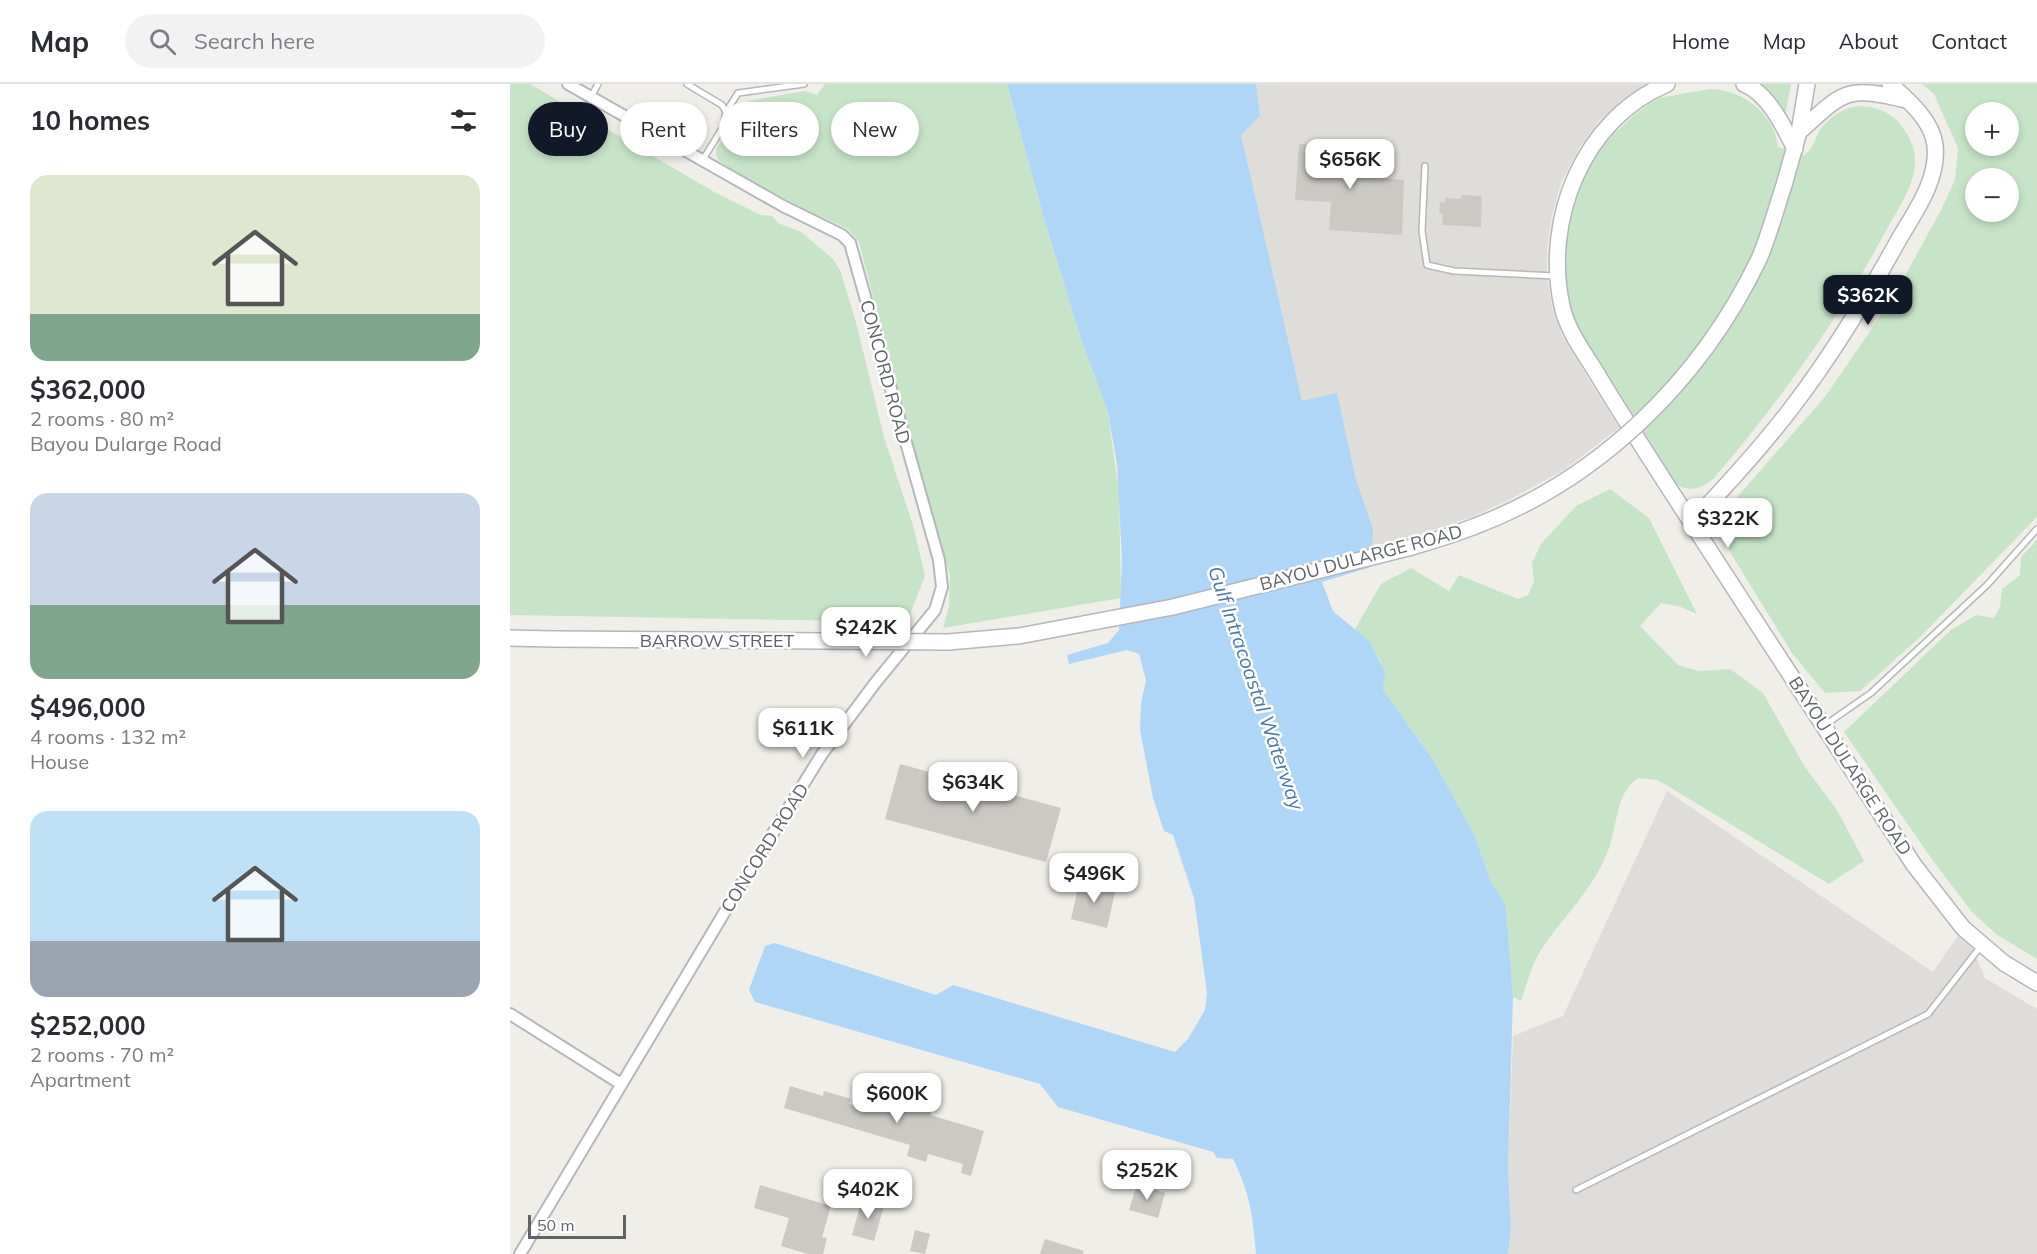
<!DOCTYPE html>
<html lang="en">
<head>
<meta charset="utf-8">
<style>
	body { margin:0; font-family:Mulish,sans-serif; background:#f2f2f3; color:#2b2b33; height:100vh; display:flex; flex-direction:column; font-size:22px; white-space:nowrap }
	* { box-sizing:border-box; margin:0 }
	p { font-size:20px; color:#7c7c81 }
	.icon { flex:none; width:33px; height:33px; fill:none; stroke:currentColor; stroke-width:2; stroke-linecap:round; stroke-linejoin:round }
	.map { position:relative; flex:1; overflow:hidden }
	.details { display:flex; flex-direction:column; background:#fff; width:510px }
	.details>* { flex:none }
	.guide { position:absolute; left:18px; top:18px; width:570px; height:54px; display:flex; gap:12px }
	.tools { position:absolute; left:1455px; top:18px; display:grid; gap:12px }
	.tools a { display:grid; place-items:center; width:54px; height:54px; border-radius:50%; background:#fff; box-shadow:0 3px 9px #0003; font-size:30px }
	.scale { position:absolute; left:18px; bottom:15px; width:98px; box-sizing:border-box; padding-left:6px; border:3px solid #5f6266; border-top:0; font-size:16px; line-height:21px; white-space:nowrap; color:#5f6266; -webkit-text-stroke:4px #fff; paint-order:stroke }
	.price { position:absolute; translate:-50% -51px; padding:0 14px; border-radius:12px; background:#fff; color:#222; font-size:20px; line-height:39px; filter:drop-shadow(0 2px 3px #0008) }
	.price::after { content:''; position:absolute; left:50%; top:36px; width:18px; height:14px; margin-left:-9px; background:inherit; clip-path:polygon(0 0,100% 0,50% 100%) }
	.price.current { background:#111827; color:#fff }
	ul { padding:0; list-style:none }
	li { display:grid; align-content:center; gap:12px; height:318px; padding:0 30px }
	li span { display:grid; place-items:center; height:186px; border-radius:18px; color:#555 }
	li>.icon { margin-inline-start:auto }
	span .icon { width:108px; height:108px; fill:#fffc; stroke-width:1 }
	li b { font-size:26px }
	h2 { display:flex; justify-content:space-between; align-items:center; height:72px; padding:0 30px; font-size:26px }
	.chip { padding:0 21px; border-radius:27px; background:#fff; box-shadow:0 3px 9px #0003; font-size:21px; line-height:54px }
	.chip.current { background:#111827; color:#fff }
	header { display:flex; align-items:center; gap:36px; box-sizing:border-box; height:84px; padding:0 30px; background:#fff; border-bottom:2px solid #e1e1e2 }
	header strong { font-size:28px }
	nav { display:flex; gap:33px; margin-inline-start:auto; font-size:21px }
	.search { width:420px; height:54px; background:#f2f2f3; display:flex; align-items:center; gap:15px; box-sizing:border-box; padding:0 21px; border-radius:33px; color:#7c7c81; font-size:22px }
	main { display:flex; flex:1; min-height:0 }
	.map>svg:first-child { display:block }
	.industrial { fill:#dfddda }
	.green { fill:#c7e4c8; fill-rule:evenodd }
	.water { fill:#b0d6f7 }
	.building { fill:#cbc9c4 }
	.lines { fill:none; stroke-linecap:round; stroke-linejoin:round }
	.lane-casing { stroke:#b5b7bb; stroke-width:8 }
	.street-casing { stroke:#b5b7bb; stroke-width:14 }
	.secondary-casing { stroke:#b4b6bb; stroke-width:18 }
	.lane { stroke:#fff; stroke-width:5 }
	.street { stroke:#fff; stroke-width:10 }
	.secondary { stroke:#fff; stroke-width:15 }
	.secondary-bridge-casing { stroke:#b4b6bb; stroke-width:18; stroke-linecap:butt }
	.secondary-bridge { stroke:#fff; stroke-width:15 }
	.labels { text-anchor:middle; stroke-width:5; stroke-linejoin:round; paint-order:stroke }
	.street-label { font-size:18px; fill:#5f6266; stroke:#fff }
	.water-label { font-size:20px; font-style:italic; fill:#4d77a9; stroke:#fff }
</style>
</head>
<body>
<header>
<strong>Map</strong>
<div class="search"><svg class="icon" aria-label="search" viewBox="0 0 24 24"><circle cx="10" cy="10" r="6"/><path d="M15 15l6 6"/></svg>Search here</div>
<nav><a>Home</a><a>Map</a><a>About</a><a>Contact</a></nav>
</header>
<main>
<section class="details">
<h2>10 homes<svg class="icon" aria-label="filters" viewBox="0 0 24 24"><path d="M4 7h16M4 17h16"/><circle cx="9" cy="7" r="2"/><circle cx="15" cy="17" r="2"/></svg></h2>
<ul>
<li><span style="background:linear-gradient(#dfe7d0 75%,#7fa58c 0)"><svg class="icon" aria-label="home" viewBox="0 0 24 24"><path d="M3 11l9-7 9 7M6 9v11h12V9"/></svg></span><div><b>$362,000</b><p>2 rooms · 80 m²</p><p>Bayou Dularge Road</p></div></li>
<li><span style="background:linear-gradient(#c9d6e8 60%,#7fa58c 0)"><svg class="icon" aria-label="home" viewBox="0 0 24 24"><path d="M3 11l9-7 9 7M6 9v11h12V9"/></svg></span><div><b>$496,000</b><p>4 rooms · 132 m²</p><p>House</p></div></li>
<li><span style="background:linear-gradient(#bfe0f5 70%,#9aa5b1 0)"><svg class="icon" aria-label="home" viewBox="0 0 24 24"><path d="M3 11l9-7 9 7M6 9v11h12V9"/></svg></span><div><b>$252,000</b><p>2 rooms · 70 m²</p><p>Apartment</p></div></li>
</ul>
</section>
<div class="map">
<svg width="1527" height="1170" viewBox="0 0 1527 1170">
	<rect width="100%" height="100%" fill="#f0eee8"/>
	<path class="industrial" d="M689,0h446l-23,16 -24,22 -19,26 -18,35 -10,36 -4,31v27l6,34 8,23 58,94 -55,42 -55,30 -40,18 -60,20 -42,9 -102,-111z
		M1157,707l266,181 30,-44 22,50 52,31v245h-529l3,-27 -3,-58 5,-133 50,-20z"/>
	<path class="green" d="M0,0h20l186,109 45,22 11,1 6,7 23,9 32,27 7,11 16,52 28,115 29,88 12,51 -18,46 -397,-7z
		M315,0h182l38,138 35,114 28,77 11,80 2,105 -178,30 6,-22 1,-31 -33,-108 -58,-225 -11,-13 -48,-22 -66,-36 -16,-11 -2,-5v-6l32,-48 56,-10 13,4z
		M1241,0h40l-6,33z
		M1412,0h115v433l-117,120 -60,54 -35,2 -33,-40 -65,-106 1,-29 10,-22 86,-98 45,-65 30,-46 42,-77 14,-30 3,-32 -24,-54zM1466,28h32v34h-32zM1466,94h32v34h-32z
		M1200,5c32,1 64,23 68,58l26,8c10,-6 11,-18 17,-27 6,-7 13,-13 21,-17 15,-8 34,-5 48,4 13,9 26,29 25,46 0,24 -16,46 -27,66 -49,92 -106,171 -173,250 -21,20 -36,13 -54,-7l-86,-146 -10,-32 -2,-51 15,-54 18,-32 17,-20 21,-20 24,-17z
		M1100,405l39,29 48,96 -16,-7 -20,-4 -21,23 38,39 21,6 31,-2 33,24 42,74 32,43 27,51 -35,23 -171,-104 -20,-2c-23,16 -20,46 -29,70 -14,40 -45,67 -68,102 -10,16 -14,34 -20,51l-8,-4 -7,-91 -16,-26 -15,-44 -43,-78 -49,-68c3,-28 -8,-43 -28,-61l26,-45 30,-16 38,23 10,-16 59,24 10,-4 6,-13 -2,-19 9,-19 35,-38z
		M1527,456v419l-41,-25 -24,-22 -41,-54 -87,-126 107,-102 25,-15 18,3 6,-11 2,-18 18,-14 1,-18z"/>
	<path class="water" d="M497,0h249l4,32 -19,19 61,266 35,-8 19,87 17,49 -2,38 -49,15 11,29 37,31 15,30 -2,18 49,68 43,78 15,44 16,26 7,91 -5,172 3,58 -3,27h-252c-3,-38 -6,-61 -23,-95l-16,-1 -4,-6 -155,-45 -18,-23 -285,-82 -6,-12 16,-44 10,-3 161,52 17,-10 222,67 13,-13 17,-29 2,-17 -13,-95 -21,-63 -9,-4 -11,-33 -13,-68 1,-27 5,-23 -7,-26 -12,-4 -58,14 -2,-9 41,-12 11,-13 3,-70 -5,-96 -9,-51 -28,-77 -35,-114z"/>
	<path class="building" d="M789,60l71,4 -2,29 36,3 -2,55 -73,-5 2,-28 -36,-2z
		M951,111l21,1 -1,31 -39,-2 1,-11 -4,-1 1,-11 5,1v-5l16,1z
		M390,680l161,44 -15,54 -161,-43z
		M570,796l36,8 -9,40 -36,-9z
		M280,1002l33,10 1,-5 27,8 -2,5 22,7 4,-14 19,6 5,-15 36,10 -5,17 54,16 -13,45 -10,-3 2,-9 -35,-10 -2,8 -19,-6 3,-11 -126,-37z
		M627,1100l28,9 -7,25 -29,-8z
		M250,1101l71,21 -9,31 5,1 -4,16h-15l-27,-8 8,-28 -35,-10z
		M352,1115l22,7 -10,35 -22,-6z
		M405,1146l15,4 -5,20 -15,-3z
		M535,1155l39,12 -1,3h-43z"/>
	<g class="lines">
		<g class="lane-casing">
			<path id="lane" d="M177,0l35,21 4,7 -3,15 -21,34
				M81,13l7,-13
				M216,28l12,-19 66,-9
				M915,82l-3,65 5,34 27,6 102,5
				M1315,641l46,-32 116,-108 50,-56
				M1066,1106l352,-176 53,-68"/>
		</g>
		<g class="street-casing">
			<path id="street" d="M0,930l111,70
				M10,1170l222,-371 80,-129 54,-72 59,-72 7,-23 -3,-27 -89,-317 -8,-8 -59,-29 -215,-122"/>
		</g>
		<g class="secondary-casing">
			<path id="secondary" d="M1157,0c-84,35 -124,136 -105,222 5,24 21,45 34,66 22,37 46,74 69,110 83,128 166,255 249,383l49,63 41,35 33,20
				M1234,0c24,9 40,43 51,65
				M1289,48c45,-40 45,-47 107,-32
				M1274,101l15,-53 8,-48
				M1182,438c36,-38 72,-77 104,-120 38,-50 71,-105 102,-161 16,-28 41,-61 37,-96 -3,-25 -27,-45 -45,-61
				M663,523l239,-60
				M0,554l43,1"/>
		</g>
		<use href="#lane" class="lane"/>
		<use href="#street" class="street"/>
		<use href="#secondary" class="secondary"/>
		<g class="secondary-bridge-casing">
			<path id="secondary-bridge" d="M902,463c20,-6 41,-12 61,-20 126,-47 228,-147 286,-268 10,-23 17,-50 25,-74
				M43,555l395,3 71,-6 154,-29"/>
		</g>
		<use href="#secondary-bridge" class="secondary-bridge"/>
	</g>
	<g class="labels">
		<g class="street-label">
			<text transform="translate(375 288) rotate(75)" y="6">CONCORD ROAD</text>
			<text transform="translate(851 474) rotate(-15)" y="6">BAYOU DULARGE ROAD</text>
			<text x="207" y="563">BARROW STREET</text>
			<text transform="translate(1340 682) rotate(57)" y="6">BAYOU DULARGE ROAD</text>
			<text transform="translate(255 764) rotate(-58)" y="6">CONCORD ROAD</text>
		</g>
		<g class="water-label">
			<text transform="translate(746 604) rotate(71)" y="7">Gulf Intracoastal Waterway</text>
		</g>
	</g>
</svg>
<div class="tools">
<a>+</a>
<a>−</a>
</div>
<div class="scale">50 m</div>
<b class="price" style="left:840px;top:106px">$656K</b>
<b class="price current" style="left:1358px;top:242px">$362K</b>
<b class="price" style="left:1218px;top:465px">$322K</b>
<b class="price" style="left:356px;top:574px">$242K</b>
<b class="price" style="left:293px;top:675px">$611K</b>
<b class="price" style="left:463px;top:729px">$634K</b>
<b class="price" style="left:584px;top:820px">$496K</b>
<b class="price" style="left:387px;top:1040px">$600K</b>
<b class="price" style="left:637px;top:1117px">$252K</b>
<b class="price" style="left:358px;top:1136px">$402K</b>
<div class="guide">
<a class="chip current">Buy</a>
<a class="chip">Rent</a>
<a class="chip">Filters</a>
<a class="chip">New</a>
</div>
</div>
</main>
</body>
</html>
